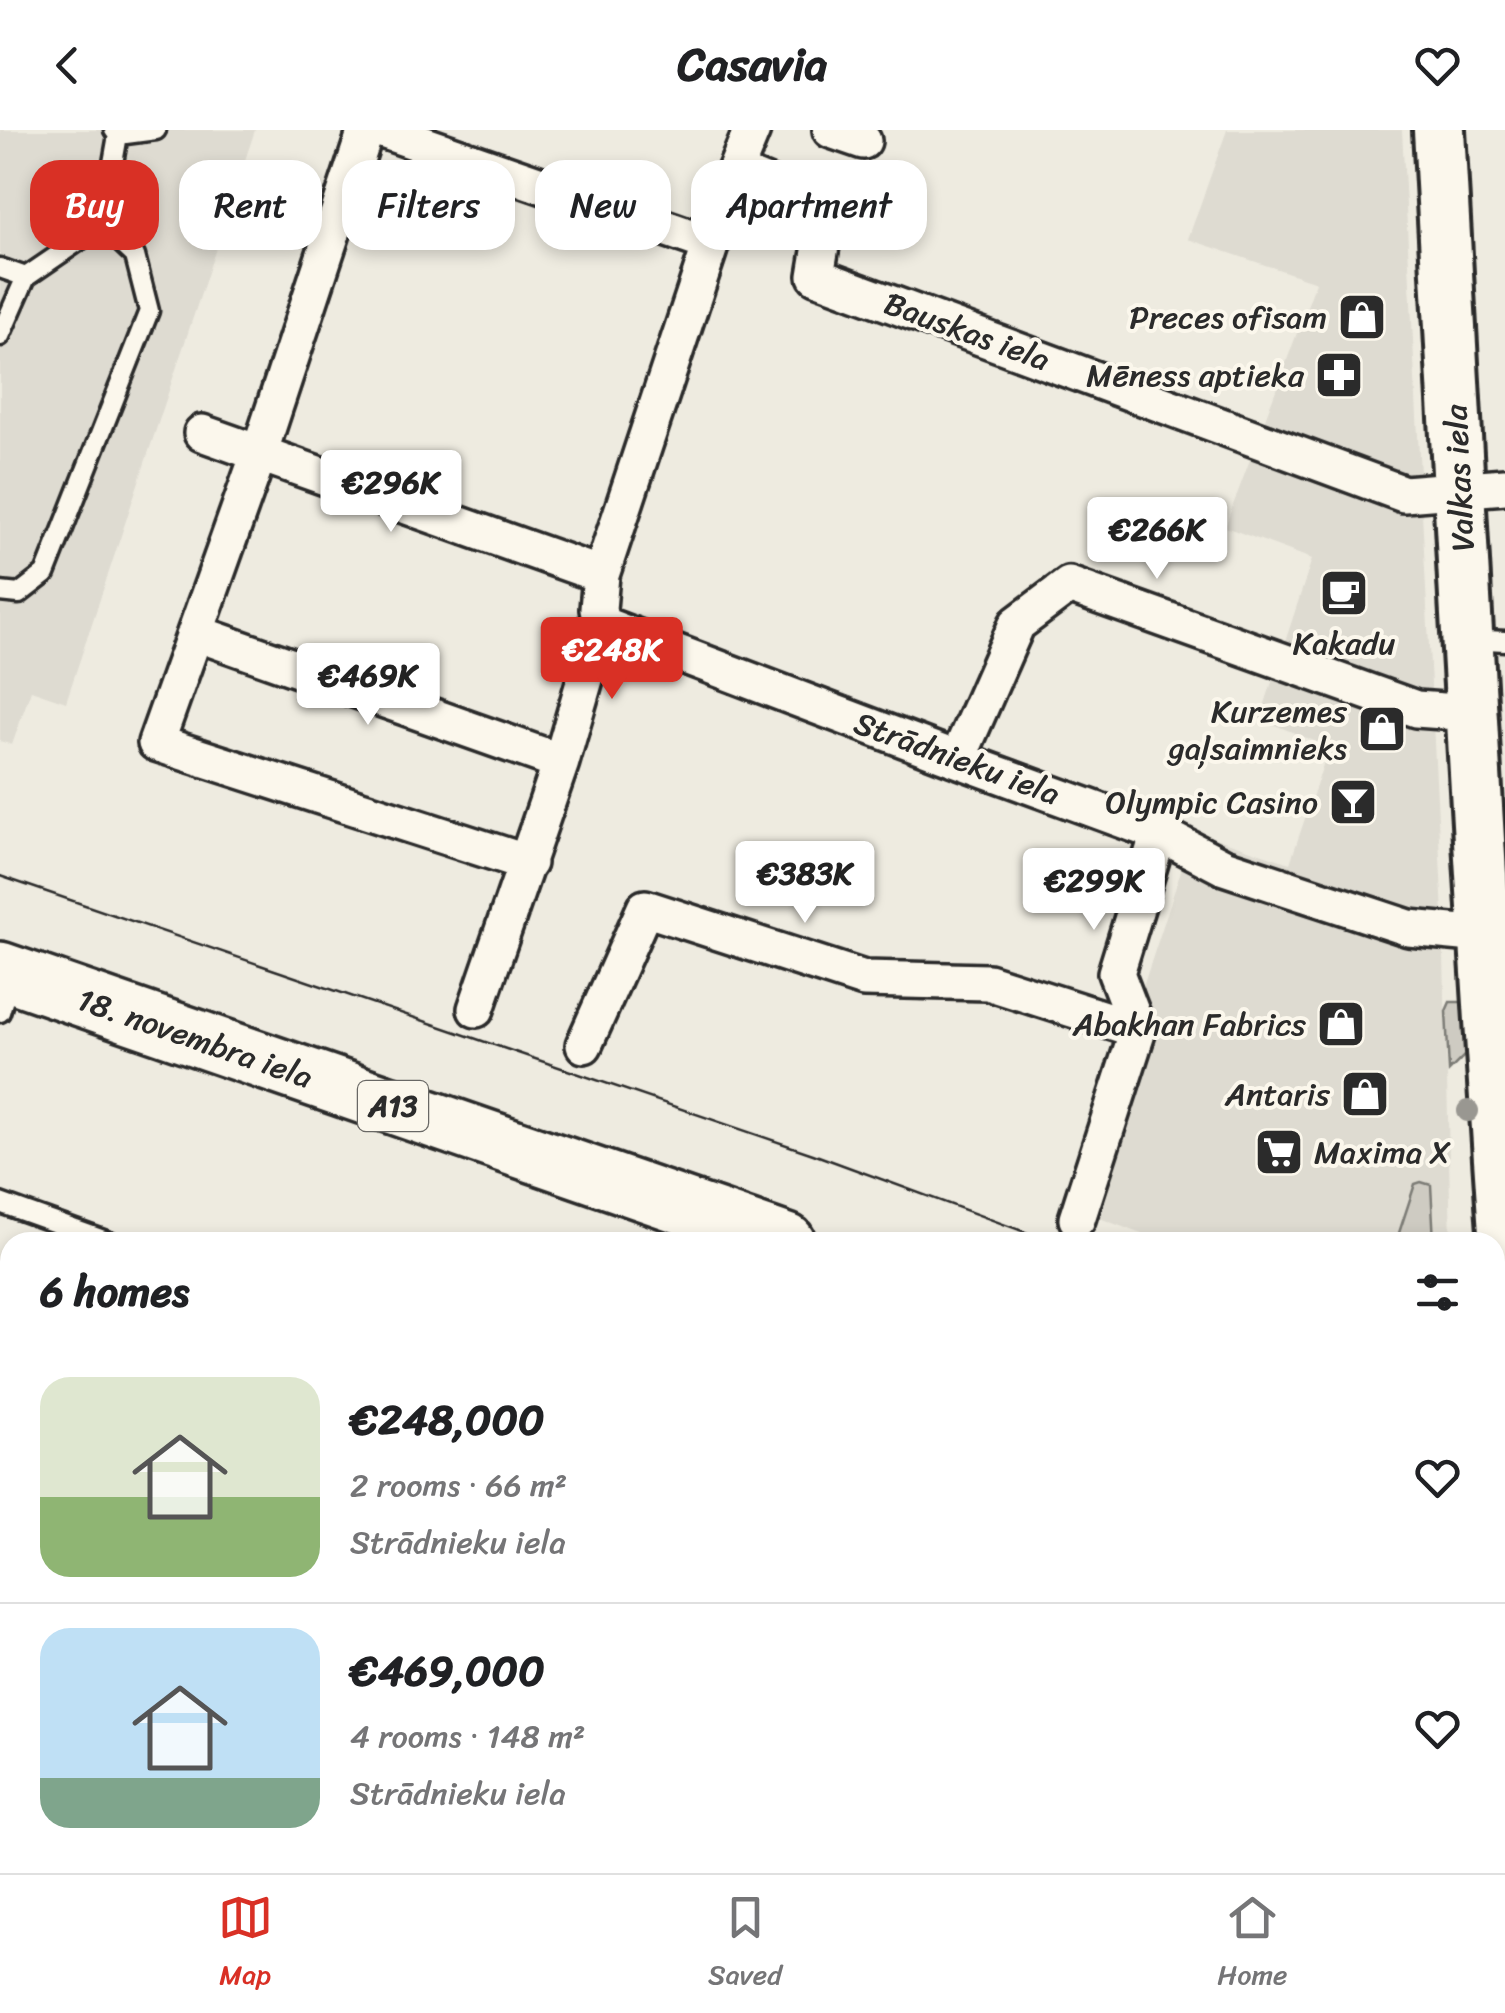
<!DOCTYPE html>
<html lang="en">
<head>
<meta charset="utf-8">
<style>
	body { margin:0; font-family:Sriracha,sans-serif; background:#f6f6f6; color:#202124; height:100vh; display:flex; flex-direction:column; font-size:38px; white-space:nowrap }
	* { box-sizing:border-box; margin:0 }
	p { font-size:32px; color:#757577 }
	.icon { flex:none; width:55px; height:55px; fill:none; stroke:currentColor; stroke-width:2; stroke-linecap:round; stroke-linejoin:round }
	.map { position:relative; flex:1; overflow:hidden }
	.sheet { position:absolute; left:0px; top:1102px; width:1505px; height:642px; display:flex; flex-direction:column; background:#fff; border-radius:30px 30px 0 0; box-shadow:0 5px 15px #0003 }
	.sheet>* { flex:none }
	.top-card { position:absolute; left:30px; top:30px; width:1000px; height:90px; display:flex; gap:20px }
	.price { position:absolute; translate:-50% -85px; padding:0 22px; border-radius:10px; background:#fff; color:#222; font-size:32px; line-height:65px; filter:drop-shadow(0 2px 5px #0008) }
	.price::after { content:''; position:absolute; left:50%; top:60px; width:30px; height:22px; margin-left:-15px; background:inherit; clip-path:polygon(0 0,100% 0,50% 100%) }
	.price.active { background:#d93025; color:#fff }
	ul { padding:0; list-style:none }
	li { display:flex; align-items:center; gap:30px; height:250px; padding:0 40px }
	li+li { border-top:2px solid #e0e0e0 }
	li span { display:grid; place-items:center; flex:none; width:280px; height:200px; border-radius:30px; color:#555 }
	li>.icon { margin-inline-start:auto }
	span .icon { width:120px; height:120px; fill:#fffc; stroke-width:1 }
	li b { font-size:42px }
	h2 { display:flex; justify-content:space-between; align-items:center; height:120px; padding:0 40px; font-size:42px }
	.tag { padding:0 35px; border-radius:30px; background:#fff; box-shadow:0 5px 15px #0003; font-size:35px; line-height:90px }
	.tag.active { background:#d93025; color:#fff }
	header { display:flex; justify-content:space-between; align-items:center; height:130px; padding:0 40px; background:#fff; font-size:45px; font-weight:700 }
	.tabs { display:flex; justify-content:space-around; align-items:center; height:140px; border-top:2px solid #e0e0e0; background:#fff; font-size:28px; color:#757577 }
	.tabs a { display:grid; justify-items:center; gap:5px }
	.tabs .active { color:#d93025 }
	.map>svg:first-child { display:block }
	.built { fill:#dedbd1 }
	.green { fill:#cecbc2; stroke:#7c7b76; stroke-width:2.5 }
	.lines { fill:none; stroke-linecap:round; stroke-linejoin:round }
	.lane-casing { stroke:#2b2b2b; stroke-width:25 }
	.street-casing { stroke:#2b2b2b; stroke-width:42 }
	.secondary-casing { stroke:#2b2b2b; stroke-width:58 }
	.primary-casing { stroke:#2b2b2b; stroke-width:62 }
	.lane { stroke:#fbf7ec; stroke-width:18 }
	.street { stroke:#fbf7ec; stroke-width:35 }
	.secondary { stroke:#fbf7ec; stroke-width:50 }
	.primary { stroke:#fbf7ec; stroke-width:55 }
	.tram { stroke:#2b2b2b; stroke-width:2.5 }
	.tree { fill:#999791 }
	.labels { text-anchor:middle; stroke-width:8; stroke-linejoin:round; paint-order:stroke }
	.shield { fill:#fbf7ec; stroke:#696865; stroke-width:2.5 }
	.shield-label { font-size:30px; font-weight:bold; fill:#2b2b2b }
	.poi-label { font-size:32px; fill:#2b2b2b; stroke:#fbf7ec; text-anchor:end }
	.street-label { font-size:32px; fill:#2b2b2b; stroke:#fbf7ec }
</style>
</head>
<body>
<header><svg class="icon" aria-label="back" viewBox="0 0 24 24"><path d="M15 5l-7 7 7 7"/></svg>Casavia<svg class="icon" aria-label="heart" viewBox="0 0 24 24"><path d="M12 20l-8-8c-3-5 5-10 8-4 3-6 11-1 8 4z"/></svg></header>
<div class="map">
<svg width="1505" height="1743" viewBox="0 0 1505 1743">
	<rect width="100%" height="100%" fill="#eeebe0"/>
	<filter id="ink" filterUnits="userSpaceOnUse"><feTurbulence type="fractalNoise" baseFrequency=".01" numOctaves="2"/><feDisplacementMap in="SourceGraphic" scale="20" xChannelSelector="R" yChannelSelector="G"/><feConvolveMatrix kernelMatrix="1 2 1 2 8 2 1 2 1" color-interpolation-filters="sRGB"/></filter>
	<g filter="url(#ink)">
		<path class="built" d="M0,0h255l-189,572 -35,-12 -19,55 -12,-4z
			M1227,0h175l41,784 8,328h-289l-91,-35 123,-376 96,32 39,-116 -69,-28 52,-160 -87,-32 91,-245 -128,-43z"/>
		<path class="green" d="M1450,872h12l4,5 2,45 -19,19 -3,-60z
			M1421,1052l10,3 3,57h-38l19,-58z
			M0,1233l10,24v478h115l3,8h-128z
			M1283,1735h122v8h-136l1,-3z"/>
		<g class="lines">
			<g class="lane-casing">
				<path id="lane" d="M118,5l38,-5
					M0,138l26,9 -26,59
					M26,147l76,-52 16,-90 -4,-5
					M0,462l19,2 26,-20 104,-263 -14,-55 -33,-31
					M1468,509l37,2
					M0,882l10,-33
					M0,1073l109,39
					M140,1735l2,8
					M645,1735l28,8
					M407,1743l10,-8
					M616,1743v-8
					M885,1743l3,-8"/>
			</g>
			<g class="street-casing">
				<path id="street" d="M366,0l-107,324 -103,289 372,120
					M382,0l329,114
					M831,0l32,11
					M735,41l92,38 -11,67 588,218 101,-8
					M202,303l399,142
					M601,494l353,134 205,75 65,34 185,61 75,7
					M196,503l365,129
					M954,628l8,-9 55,-125 52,-39 347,124 55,4
					M476,879l85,-247 40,-138 -3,-15 3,-34 134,-404 17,-41
					M584,915l61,-137 219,71 124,3 150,48
					M1077,1089l61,-189 -22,-57 43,-140"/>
			</g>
			<g class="secondary-casing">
				<path id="secondary" d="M1439,0c21,372 40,744 66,1116
					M1495,1291l10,-38
					M1444,1743v-8"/>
			</g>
			<g class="primary-casing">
				<path id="primary" d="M0,840l787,272
					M1495,1358l10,4"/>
			</g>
			<use href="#lane" class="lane"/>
			<use href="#street" class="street"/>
			<use href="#secondary" class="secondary"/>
			<use href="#primary" class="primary"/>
			<path class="tram" d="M0,746l813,278 239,88
				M1495,1265l10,4
				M1495,1284l10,4
				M1495,1413l10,-18
				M1495,1586l7,-117 3,-12
				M1467,1743v-8
				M1486,1743v-8"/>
		</g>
		<circle class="tree" cx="1468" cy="981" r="11"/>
	</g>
	<defs>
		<g id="shop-square" transform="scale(2.5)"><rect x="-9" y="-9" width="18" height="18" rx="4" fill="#2b2b2b" stroke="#fbf7ec"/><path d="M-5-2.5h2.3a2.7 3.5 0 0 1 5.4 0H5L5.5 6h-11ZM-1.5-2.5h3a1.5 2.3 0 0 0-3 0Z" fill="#fff"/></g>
		<g id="pharmacy-square" transform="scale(2.5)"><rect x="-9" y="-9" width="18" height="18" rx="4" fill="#2b2b2b" stroke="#fbf7ec"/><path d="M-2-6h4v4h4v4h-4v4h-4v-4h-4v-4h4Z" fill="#fff"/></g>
		<g id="cafe-square" transform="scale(2.5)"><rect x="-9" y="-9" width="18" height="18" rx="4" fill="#2b2b2b" stroke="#fbf7ec"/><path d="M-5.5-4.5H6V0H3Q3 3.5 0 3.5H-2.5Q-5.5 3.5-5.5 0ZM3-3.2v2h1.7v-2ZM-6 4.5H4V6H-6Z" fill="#fff"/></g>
		<g id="bar-square" transform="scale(2.5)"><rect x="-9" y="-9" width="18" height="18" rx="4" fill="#2b2b2b" stroke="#fbf7ec"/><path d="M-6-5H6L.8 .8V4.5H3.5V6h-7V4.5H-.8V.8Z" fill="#fff"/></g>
		<g id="supermarket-square" transform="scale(2.5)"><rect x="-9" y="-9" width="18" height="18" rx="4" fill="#2b2b2b" stroke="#fbf7ec"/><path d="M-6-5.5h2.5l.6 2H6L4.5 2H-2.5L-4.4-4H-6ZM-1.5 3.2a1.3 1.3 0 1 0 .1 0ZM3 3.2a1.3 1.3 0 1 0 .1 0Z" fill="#fff"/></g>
	</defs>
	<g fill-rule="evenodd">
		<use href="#shop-square" x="1362" y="187"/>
		<use href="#pharmacy-square" x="1339" y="245"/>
		<use href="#cafe-square" x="1344" y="463"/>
		<use href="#shop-square" x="1382" y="599"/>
		<use href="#bar-square" x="1353" y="672"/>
		<use href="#shop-square" x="1341" y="894"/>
		<use href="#shop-square" x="1365" y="964"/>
		<use href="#supermarket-square" x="1279" y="1022"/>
	</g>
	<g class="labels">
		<rect class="shield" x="358" y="951" width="70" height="50" rx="8"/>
		<g class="shield-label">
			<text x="393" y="986">A13</text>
		</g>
		<g class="poi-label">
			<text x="1327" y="198">Preces ofisam</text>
			<text x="1304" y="256">Mēness aptieka</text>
			<text x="1344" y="524" text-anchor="middle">Kakadu</text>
			<text x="1347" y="592">Kurzemes<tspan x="1347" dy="37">gaļsaimnieks</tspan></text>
			<text x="1318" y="683">Olympic Casino</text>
			<text x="1306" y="905">Abakhan Fabrics</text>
			<text x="1330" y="975">Antaris</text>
			<text x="1314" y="1033" text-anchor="start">Maxima X</text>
		</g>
		<g class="street-label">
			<text transform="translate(967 201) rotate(20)" y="11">Bauskas iela</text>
			<text transform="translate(1459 348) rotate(-93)" y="11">Valkas iela</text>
			<text transform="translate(957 628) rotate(20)" y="11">Strādnieku iela</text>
			<text transform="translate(195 908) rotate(19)" y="11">18. novembra iela</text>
		</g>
	</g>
</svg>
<b class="price" style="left:391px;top:405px">€296K</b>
<b class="price" style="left:1157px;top:452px">€266K</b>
<b class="price active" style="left:612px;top:572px">€248K</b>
<b class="price" style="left:368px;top:598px">€469K</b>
<b class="price" style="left:805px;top:796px">€383K</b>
<b class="price" style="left:1094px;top:803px">€299K</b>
<div class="top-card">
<a class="tag active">Buy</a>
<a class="tag">Rent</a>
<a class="tag">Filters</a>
<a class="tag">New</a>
<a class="tag">Apartment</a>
</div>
<section class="sheet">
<h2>6 homes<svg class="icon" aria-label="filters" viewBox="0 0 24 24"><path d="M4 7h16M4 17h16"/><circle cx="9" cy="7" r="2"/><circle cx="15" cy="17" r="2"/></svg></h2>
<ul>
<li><span style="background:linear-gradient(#dfe7d0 60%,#8fb573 0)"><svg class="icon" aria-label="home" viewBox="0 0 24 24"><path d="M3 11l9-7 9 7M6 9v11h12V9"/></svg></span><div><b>€248,000</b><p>2 rooms · 66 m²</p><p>Strādnieku iela</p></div><svg class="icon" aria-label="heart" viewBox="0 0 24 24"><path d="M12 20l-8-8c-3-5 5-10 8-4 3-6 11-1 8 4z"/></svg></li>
<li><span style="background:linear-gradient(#bfe0f5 75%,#7fa58c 0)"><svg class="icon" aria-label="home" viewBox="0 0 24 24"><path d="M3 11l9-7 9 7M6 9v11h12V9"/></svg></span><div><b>€469,000</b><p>4 rooms · 148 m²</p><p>Strādnieku iela</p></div><svg class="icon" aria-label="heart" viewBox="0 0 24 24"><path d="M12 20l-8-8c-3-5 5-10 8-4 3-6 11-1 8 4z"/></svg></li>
</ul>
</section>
</div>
<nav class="tabs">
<a class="active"><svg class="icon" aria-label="map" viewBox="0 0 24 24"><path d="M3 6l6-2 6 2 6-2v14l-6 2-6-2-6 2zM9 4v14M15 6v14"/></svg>Map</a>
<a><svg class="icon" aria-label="saved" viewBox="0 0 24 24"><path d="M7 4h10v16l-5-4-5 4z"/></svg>Saved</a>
<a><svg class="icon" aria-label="home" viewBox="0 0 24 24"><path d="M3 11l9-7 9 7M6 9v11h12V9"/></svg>Home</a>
</nav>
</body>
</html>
